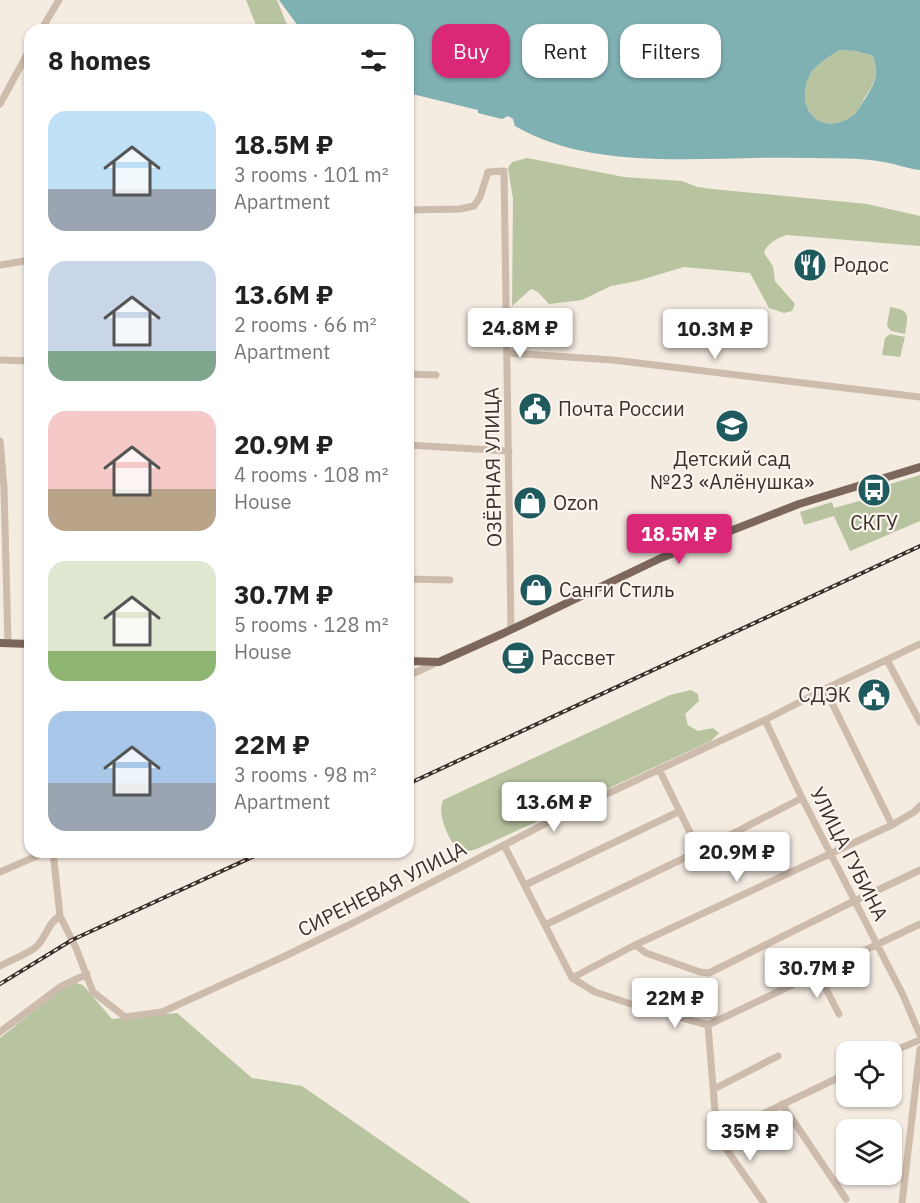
<!DOCTYPE html>
<html lang="en">
<head>
<meta charset="utf-8">
<style>
	body { margin:0; font-family:"IBM Plex Sans",sans-serif; background:#f6f6f6; color:#222; height:100vh; display:flex; flex-direction:column; font-size:22px; white-space:nowrap }
	* { box-sizing:border-box; margin:0 }
	p { font-size:20px; color:#767676 }
	.icon { flex:none; width:33px; height:33px; fill:none; stroke:currentColor; stroke-width:2; stroke-linecap:round; stroke-linejoin:round }
	.map { position:relative; flex:1; overflow:hidden }
	.drawer { position:absolute; left:24px; top:24px; width:390px; height:834px; display:flex; flex-direction:column; background:#fff; border-radius:18px; box-shadow:0 2px 4px #0004 }
	.drawer>* { flex:none }
	.banner { position:absolute; left:432px; top:24px; width:398px; height:54px; display:flex; gap:12px }
	.buttons { position:absolute; left:836px; top:1041px; display:grid; gap:12px }
	.buttons a { display:grid; place-items:center; width:66px; height:66px; border-radius:12px; background:#fff; box-shadow:0 2px 4px #0004; font-size:30px }
	.price { position:absolute; translate:-50% -51px; padding:0 14px; border-radius:6px; background:#fff; color:#222; font-size:20px; line-height:39px; filter:drop-shadow(0 2px 3px #0008) }
	.price::after { content:''; position:absolute; left:50%; top:36px; width:18px; height:14px; margin-left:-9px; background:inherit; clip-path:polygon(0 0,100% 0,50% 100%) }
	.price.current { background:#db2777; color:#fff }
	ul { padding:0; list-style:none }
	li { display:flex; align-items:center; gap:18px; height:150px; padding:0 24px }
	li span { display:grid; place-items:center; flex:none; width:168px; height:120px; border-radius:18px; color:#555 }
	li>.icon { margin-inline-start:auto }
	span .icon { width:72px; height:72px; fill:#fffc; stroke-width:1 }
	li b { font-size:26px }
	h2 { display:flex; justify-content:space-between; align-items:center; height:72px; padding:0 24px; font-size:26px }
	.tag { padding:0 21px; border-radius:18px; background:#fff; box-shadow:0 2px 4px #0004; font-size:21px; line-height:54px }
	.tag.current { background:#db2777; color:#fff }
	.map>svg:first-child { display:block }
	.green { fill:#b8c4a0 }
	.water { fill:#7fb0b2; fill-rule:evenodd }
	.lines { fill:none; stroke-linecap:round; stroke-linejoin:round }
	.minor { stroke:#cdbbac; stroke-width:7 }
	.major { stroke:#7d675c; stroke-width:8 }
	.rail-casing { stroke:#3b302b; stroke-width:4 }
	.rail { stroke:#fbf5ee; stroke-width:1.5; stroke-dasharray:4.5; stroke-linecap:butt }
	.labels { text-anchor:middle; stroke-width:4.5; stroke-linejoin:round; paint-order:stroke }
	.poi-label { font-size:20px; fill:#3b302b; stroke:#fbf5ee; text-anchor:start }
	.street-label { font-size:20px; fill:#3b302b; stroke:#fbf5ee }
</style>
</head>
<body>
<div class="map">
<svg width="920" height="1203" viewBox="0 0 920 1203">
	<rect width="100%" height="100%" fill="#f4ebe1"/>
	<path class="green" d="M246,0h31l12,30h-31z
		M840,50l16,1 17,5c6,20 2,26 -9,43 -3,5 -7,15 -13,18 -34,21 -58,-13 -40,-44 7,-10 19,-17 29,-23z
		M527,158l97,19 58,4 15,6 15,2 155,15 53,12v30l-133,-11c-10,3 -20,8 -23,18l9,13 2,15 20,23 -3,7 -8,2 -15,-5 -19,-35 -66,-6 -47,14 -26,5 -29,14 -33,4 -11,-12 -7,-3 -19,17 1,-107 -5,-31 4,-6z
		M890,307c21,3 18,8 15,27l-14,-3 -4,-5z
		M890,334l15,3 -5,20 -18,-2 3,-17z
		M920,475v46l-70,30 -16,-35 -30,9 -4,-13 32,-10 2,6 54,-15 -1,-8z
		M691,690l7,4 1,7 -14,13 3,11 10,6 15,-3 6,5 -8,8 -232,107 -9,3 -15,-4c-8,-13 -18,-32 -12,-47l227,-105z
		M76,983l7,2 29,34 65,-6 75,65 50,8 169,117h-471v-165l61,-49z"/>
	<path class="water" d="M279,0h641v170c-12,-1 -23,-6 -36,-8 -24,-5 -56,-3 -82,-4 -90,-3 -205,16 -287,-32l-2,-7 -5,-3 -6,3 -24,-6v-3l-70,-17v-63h-107zM840,50l16,1 17,5c6,20 2,27 -8,43 -4,5 -8,15 -14,18 -34,21 -58,-13 -40,-44 7,-10 19,-17 29,-23z"/>
	<g class="lines">
		<path class="minor" d="M41,30l18,-30
			M0,104l30,-55
			M408,210l52,-1 14,-3 6,-9 8,-25 16,-1 7,458
			M0,265l30,-5
			M508,353l105,7 307,37
			M0,360l30,1
			M408,374l28,1
			M0,441l4,47 4,155
			M408,445l101,6
			M408,579l42,1
			M887,660l33,62
			M408,676l30,-14
			M825,689l67,136
			M765,720l37,78 101,197 17,40
			M659,769l40,82
			M504,845l68,133 23,14 39,13 74,20 212,-101
			M53,852l7,64 16,32 17,44 32,25 37,-5 121,-55 72,-35 211,-109 199,-93 60,-31 95,-45
			M0,872l46,-20
			M525,885l153,-73
			M859,899l61,-29
			M545,925l154,-74 103,-53
			M635,945l11,8 54,19 9,1 145,-72
			M0,966c11,-6 26,-11 36,-19 10,-9 12,-25 24,-31
			M818,973l21,41
			M572,978l63,-33 257,-120 22,-13 6,-6
			M708,1025l9,111 47,67
			M0,1032l60,-45 27,-13
			M891,1052l29,-12
			M714,1089l64,-33
			M782,1104l64,95
			M717,1136l129,-62
			M902,1203l18,-154"/>
		<path class="major" d="M0,643l30,1
			M408,661l31,1 65,-29 157,-75 138,-54 121,-37"/>
		<g class="rail-casing">
			<path id="rail" d="M408,784l512,-238
				M0,984l72,-44 191,-88"/>
		</g>
		<use href="#rail" class="rail"/>
	</g>
	<defs>
		<g id="restaurant-disc" transform="scale(1.725)"><circle r="9.5" fill="#1f5a5e" stroke="#fbf5ee"/><path d="M-5-6h1v4h1v-4h1v4h1v-4h1v5L-1.5 .5V6h-2V.5L-5-1ZM5-6V6H3V1.5H1.5Q1.5-4 5-6Z" fill="#fff"/></g>
		<g id="civic-disc" transform="scale(1.725)"><circle r="9.5" fill="#1f5a5e" stroke="#fbf5ee"/><path d="M-.6-6.5H3V-4.5H.6V-3L4-1V1h2V6H-6V1h2V-1L-.6-3ZM-1.2 2.5V6h2.4V2.5Z" fill="#fff"/></g>
		<g id="school-disc" transform="scale(1.725)"><circle r="9.5" fill="#1f5a5e" stroke="#fbf5ee"/><path d="M0-5L7-2L0 1L-7-2ZM-4 1L0 2.5L4 1V4Q0 6-4 4Z" fill="#fff"/></g>
		<g id="bus-disc" transform="scale(1.725)"><circle r="9.5" fill="#1f5a5e" stroke="#fbf5ee"/><path d="M-5-6H5V4H4V6H2V4H-2V6H-4V4H-5ZM-3.5-4V0h7V-4ZM-3.5 1.2v1.5H-2V1.2ZM2 1.2v1.5H3.5V1.2Z" fill="#fff"/></g>
		<g id="shop-disc" transform="scale(1.725)"><circle r="9.5" fill="#1f5a5e" stroke="#fbf5ee"/><path d="M-5-2.5h2.3a2.7 3.5 0 0 1 5.4 0H5L5.5 6h-11ZM-1.5-2.5h3a1.5 2.3 0 0 0-3 0Z" fill="#fff"/></g>
		<g id="cafe-disc" transform="scale(1.725)"><circle r="9.5" fill="#1f5a5e" stroke="#fbf5ee"/><path d="M-5.5-4.5H6V0H3Q3 3.5 0 3.5H-2.5Q-5.5 3.5-5.5 0ZM3-3.2v2h1.7v-2ZM-6 4.5H4V6H-6Z" fill="#fff"/></g>
	</defs>
	<g fill-rule="evenodd">
		<use href="#restaurant-disc" x="810" y="265"/>
		<use href="#civic-disc" x="535" y="409"/>
		<use href="#school-disc" x="732" y="426"/>
		<use href="#bus-disc" x="874" y="490"/>
		<use href="#shop-disc" x="530" y="503"/>
		<use href="#shop-disc" x="536" y="590"/>
		<use href="#cafe-disc" x="518" y="658"/>
		<use href="#civic-disc" x="874" y="695"/>
	</g>
	<g class="labels">
		<g class="poi-label">
			<text x="833" y="272">Родос</text>
			<text x="558" y="416">Почта России</text>
			<text x="732" y="466" text-anchor="middle">Детский сад<tspan x="732" dy="23">№23 «Алёнушка»</tspan></text>
			<text x="553" y="510">Ozon</text>
			<text x="874" y="530" text-anchor="middle">СКГУ</text>
			<text x="559" y="597">Санги Стиль</text>
			<text x="541" y="665">Рассвет</text>
			<text x="851" y="702" text-anchor="end">СДЭК</text>
		</g>
		<g class="street-label">
			<text transform="translate(493 467) rotate(-91)" y="7">ОЗЁРНАЯ УЛИЦА</text>
			<text transform="translate(849 854) rotate(63)" y="7">УЛИЦА ГУБИНА</text>
			<text transform="translate(382 889) rotate(-27)" y="7">СИРЕНЕВАЯ УЛИЦА</text>
		</g>
	</g>
</svg>
<div class="buttons">
<a><svg class="icon" aria-label="locate" viewBox="0 0 24 24"><circle cx="12" cy="12" r="6"/><path d="M12 2v4M12 18v4M2 12h4M18 12h4"/></svg></a>
<a><svg class="icon" aria-label="layers" viewBox="0 0 24 24"><path d="M12 4l9 5-9 5-9-5zM3 14l9 5 9-5"/></svg></a>
</div>
<b class="price" style="left:520px;top:359px">24.8M ₽</b>
<b class="price" style="left:715px;top:360px">10.3M ₽</b>
<b class="price current" style="left:679px;top:565px">18.5M ₽</b>
<b class="price" style="left:554px;top:833px">13.6M ₽</b>
<b class="price" style="left:737px;top:883px">20.9M ₽</b>
<b class="price" style="left:817px;top:999px">30.7M ₽</b>
<b class="price" style="left:675px;top:1029px">22M ₽</b>
<b class="price" style="left:750px;top:1162px">35M ₽</b>
<div class="banner">
<a class="tag current">Buy</a>
<a class="tag">Rent</a>
<a class="tag">Filters</a>
</div>
<section class="drawer">
<h2>8 homes<svg class="icon" aria-label="filters" viewBox="0 0 24 24"><path d="M4 7h16M4 17h16"/><circle cx="9" cy="7" r="2"/><circle cx="15" cy="17" r="2"/></svg></h2>
<ul>
<li><span style="background:linear-gradient(#bfe0f5 65%,#9aa5b1 0)"><svg class="icon" aria-label="home" viewBox="0 0 24 24"><path d="M3 11l9-7 9 7M6 9v11h12V9"/></svg></span><div><b>18.5M ₽</b><p>3 rooms · 101 m²</p><p>Apartment</p></div></li>
<li><span style="background:linear-gradient(#c9d6e8 75%,#7fa58c 0)"><svg class="icon" aria-label="home" viewBox="0 0 24 24"><path d="M3 11l9-7 9 7M6 9v11h12V9"/></svg></span><div><b>13.6M ₽</b><p>2 rooms · 66 m²</p><p>Apartment</p></div></li>
<li><span style="background:linear-gradient(#f6c9c9 65%,#b9a48a 0)"><svg class="icon" aria-label="home" viewBox="0 0 24 24"><path d="M3 11l9-7 9 7M6 9v11h12V9"/></svg></span><div><b>20.9M ₽</b><p>4 rooms · 108 m²</p><p>House</p></div></li>
<li><span style="background:linear-gradient(#dfe7d0 75%,#8fb573 0)"><svg class="icon" aria-label="home" viewBox="0 0 24 24"><path d="M3 11l9-7 9 7M6 9v11h12V9"/></svg></span><div><b>30.7M ₽</b><p>5 rooms · 128 m²</p><p>House</p></div></li>
<li><span style="background:linear-gradient(#a9c7e8 60%,#9aa5b1 0)"><svg class="icon" aria-label="home" viewBox="0 0 24 24"><path d="M3 11l9-7 9 7M6 9v11h12V9"/></svg></span><div><b>22M ₽</b><p>3 rooms · 98 m²</p><p>Apartment</p></div></li>
</ul>
</section>
</div>
</body>
</html>
